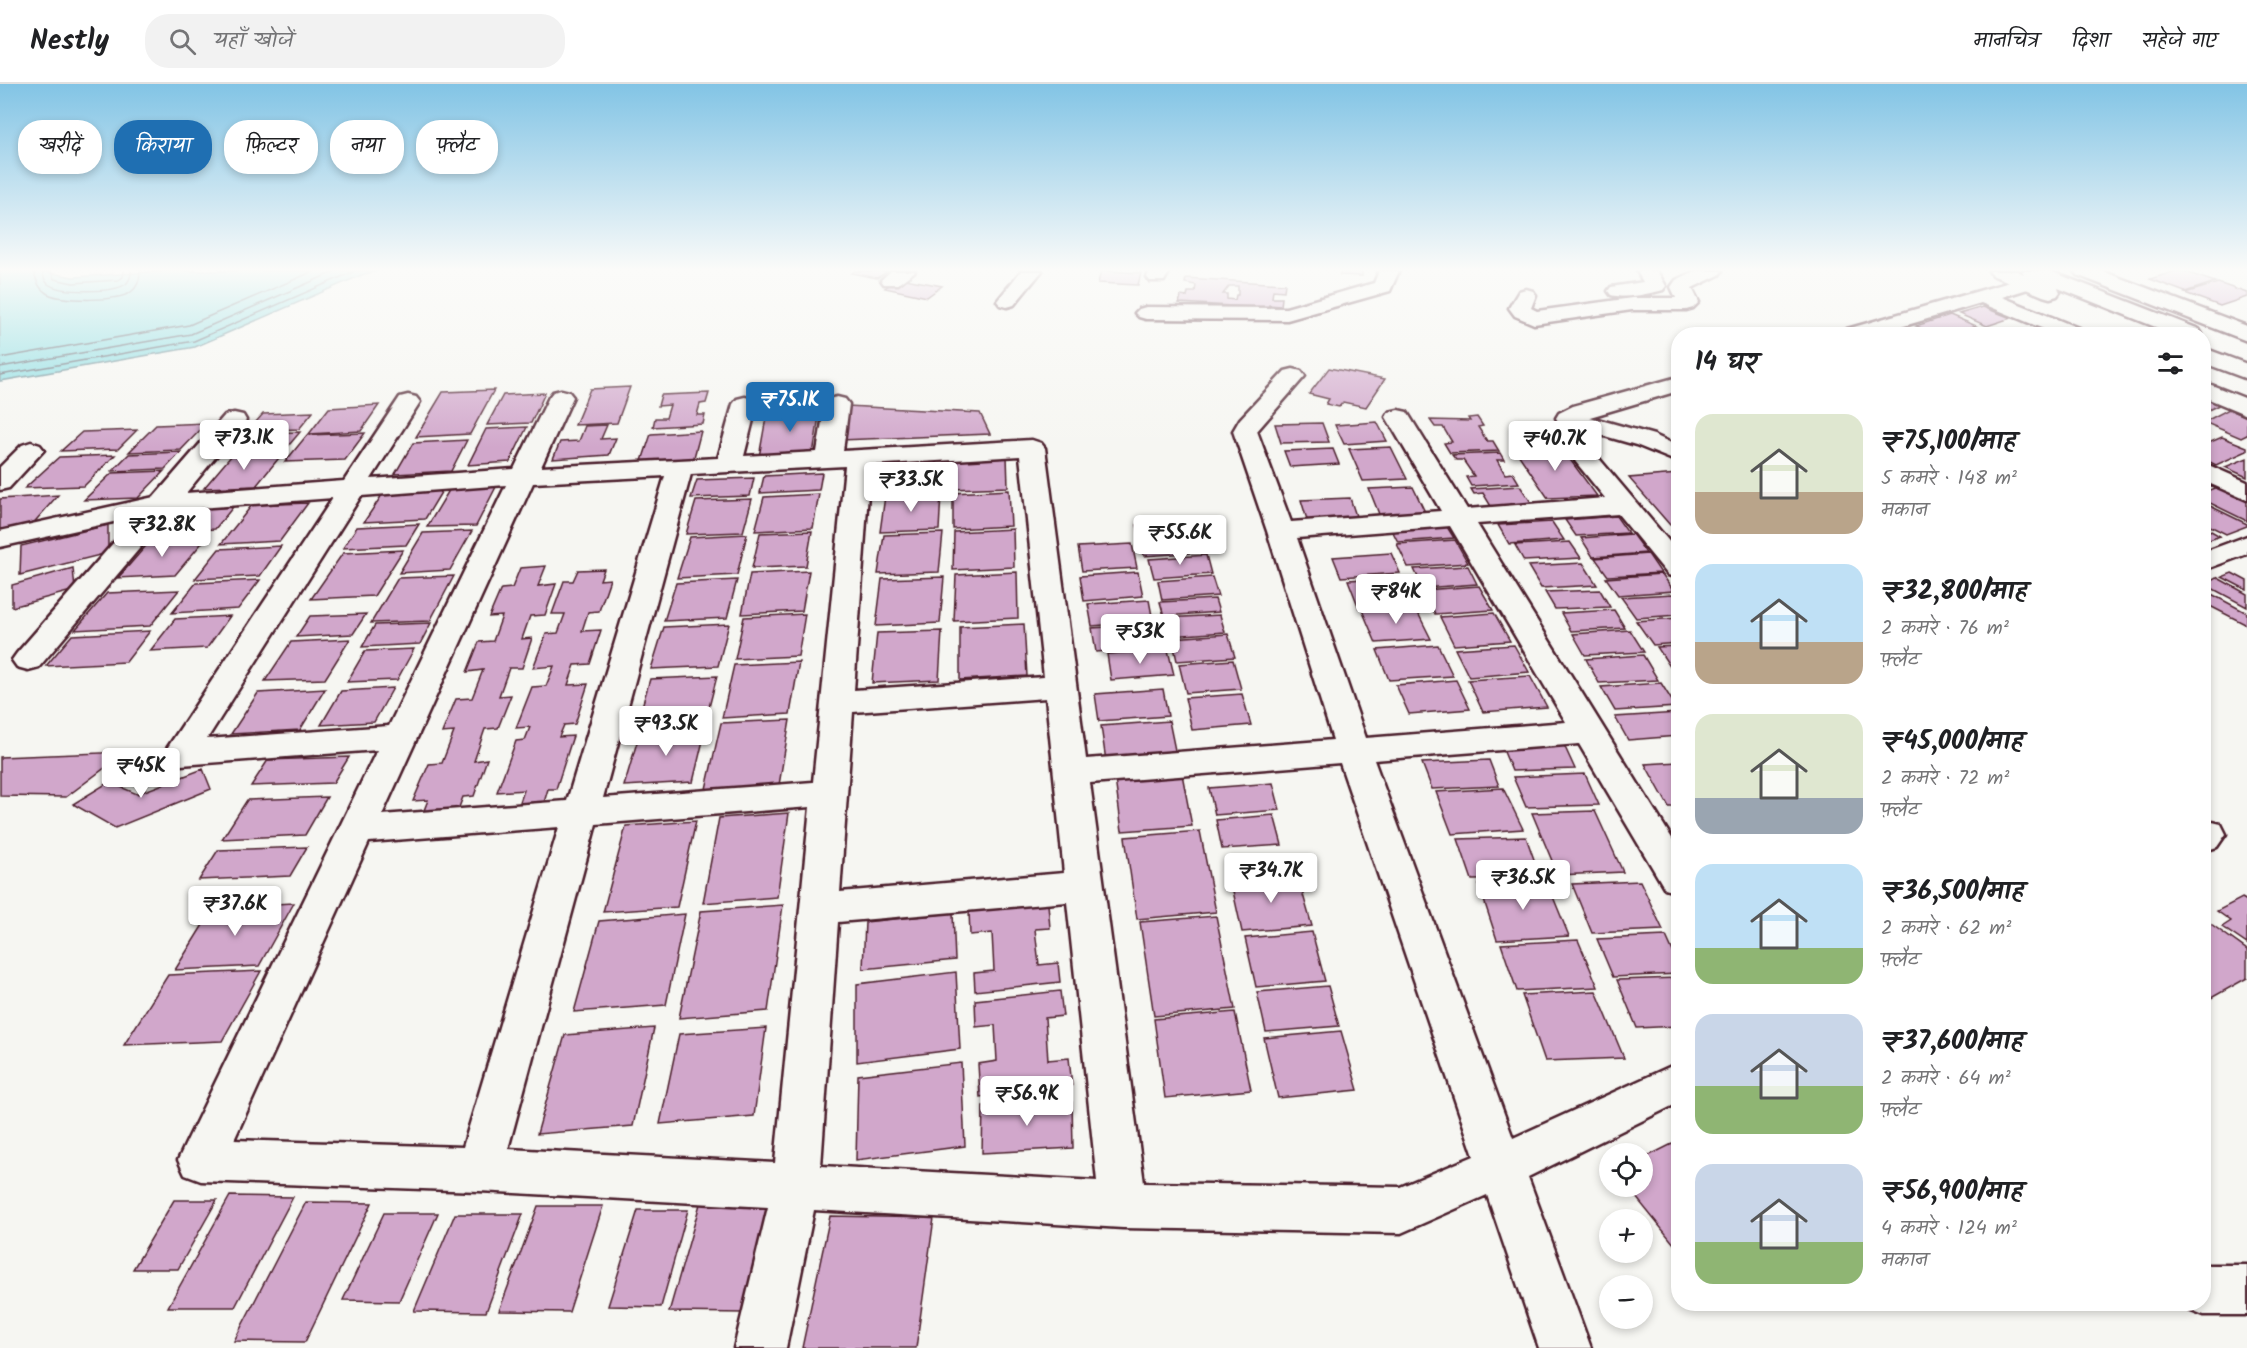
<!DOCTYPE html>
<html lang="hi">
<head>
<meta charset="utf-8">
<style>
	body { margin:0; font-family:Kalam,"Playpen Sans Deva",sans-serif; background:#f2f2f2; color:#202124; height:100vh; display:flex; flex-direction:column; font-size:22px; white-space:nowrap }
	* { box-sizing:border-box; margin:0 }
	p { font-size:20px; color:#757577 }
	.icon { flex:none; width:33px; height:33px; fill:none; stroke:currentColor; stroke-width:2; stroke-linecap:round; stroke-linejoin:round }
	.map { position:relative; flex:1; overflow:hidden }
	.sheet { position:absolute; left:1671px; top:243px; width:540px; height:984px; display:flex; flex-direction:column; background:#fff; border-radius:24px; box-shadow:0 3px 9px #0003 }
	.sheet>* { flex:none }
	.top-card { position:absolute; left:18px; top:36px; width:570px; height:54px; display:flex; gap:12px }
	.controls { position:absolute; left:1599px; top:1059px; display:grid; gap:12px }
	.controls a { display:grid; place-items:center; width:54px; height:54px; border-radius:50%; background:#fff; box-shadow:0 3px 9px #0003; font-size:30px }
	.price { position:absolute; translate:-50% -51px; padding:0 14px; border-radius:6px; background:#fff; color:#222; font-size:20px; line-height:39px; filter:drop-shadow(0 2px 3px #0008) }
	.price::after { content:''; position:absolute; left:50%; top:36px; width:18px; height:14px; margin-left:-9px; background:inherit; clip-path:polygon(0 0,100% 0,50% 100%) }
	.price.current { background:#1f6fb2; color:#fff }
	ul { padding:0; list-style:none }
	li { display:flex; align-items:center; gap:18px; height:150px; padding:0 24px }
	li span { display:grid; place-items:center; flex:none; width:168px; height:120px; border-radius:18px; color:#555 }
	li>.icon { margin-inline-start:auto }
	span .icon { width:72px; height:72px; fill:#fffc; stroke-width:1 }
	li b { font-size:26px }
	h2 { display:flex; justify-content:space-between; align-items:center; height:72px; padding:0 24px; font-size:26px }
	.chip { padding:0 21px; border-radius:24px; background:#fff; box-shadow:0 3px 9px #0003; font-size:21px; line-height:54px }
	.chip.current { background:#1f6fb2; color:#fff }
	header { display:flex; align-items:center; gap:36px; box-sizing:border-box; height:84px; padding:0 30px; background:#fff; border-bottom:2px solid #e0e0e0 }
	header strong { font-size:28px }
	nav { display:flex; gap:33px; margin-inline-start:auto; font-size:21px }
	.search { width:420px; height:54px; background:#f2f2f2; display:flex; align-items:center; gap:15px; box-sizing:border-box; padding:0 21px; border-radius:24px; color:#757577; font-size:22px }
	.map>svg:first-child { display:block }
	.water { fill:#8adce1; stroke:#709098; stroke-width:1.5 }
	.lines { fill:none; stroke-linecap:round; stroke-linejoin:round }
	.shore { stroke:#646b74; stroke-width:1.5 }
	.building { fill:#d1a7cb; stroke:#4a1f2b; stroke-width:1.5; fill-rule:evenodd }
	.minor-casing { stroke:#4a1f2b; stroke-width:5 }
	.secondary-casing { stroke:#4a1f2b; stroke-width:5 }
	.minor { fill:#f6f6f2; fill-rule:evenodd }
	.secondary { fill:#f6f6f2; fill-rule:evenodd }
</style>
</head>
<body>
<header>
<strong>Nestly</strong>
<div class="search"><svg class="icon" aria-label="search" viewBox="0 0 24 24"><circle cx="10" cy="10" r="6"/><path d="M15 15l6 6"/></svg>यहाँ खोजें</div>
<nav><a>मानचित्र</a><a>दिशा</a><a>सहेजे गए</a></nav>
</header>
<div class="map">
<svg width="2247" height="1264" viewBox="0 0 2247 1264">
	<rect width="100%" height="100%" fill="#f6f6f2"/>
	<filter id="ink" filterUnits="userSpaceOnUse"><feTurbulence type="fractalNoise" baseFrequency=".0167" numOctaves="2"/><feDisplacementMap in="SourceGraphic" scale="12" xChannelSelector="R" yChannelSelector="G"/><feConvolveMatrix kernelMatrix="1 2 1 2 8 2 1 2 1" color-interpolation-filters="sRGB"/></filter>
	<g filter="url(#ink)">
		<path class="water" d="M0,187h40l33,6 95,-6h211l-15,3 -169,73 -195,34z"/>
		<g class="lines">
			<path class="shore" d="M34,187c2,10 5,18 14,23 15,7 70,8 83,-2 7,-5 9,-13 9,-21
				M43,187c0,5 1,9 5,13 12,9 66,9 78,0 4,-4 5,-8 5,-13
				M51,187l3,8 19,4 45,-3 5,-3 1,-6
				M0,274l189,-33 125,-54
				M0,283l191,-33 145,-63
				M0,291l194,-34 161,-70"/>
		</g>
		<path class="building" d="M855,187h33l-11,7 -25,-5z
			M1101,187h6l34,2 -3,12 -40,-2z
			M1340,187h22v5l-22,-1z
			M2176,187h7l32,11 -30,10 -35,-13z
			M900,194l42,8 -15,11 -42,-9z
			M1186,194l99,6 -1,7 -11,-1 -1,8h10l-1,8 -12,-1 -1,3 -89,-5 2,-7 6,1 1,-5h7l1,-7 -11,-2zM1229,202h9v9h-2l-1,5 -8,-1v-5h-4z
			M2218,199l29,10v4l-27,9 -35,-13z
			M1983,223l28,11 -24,8 -28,-12z
			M1950,231l26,11 -27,8h-13l-20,-8z
			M2037,244l14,6h-33z
			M1329,284l56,11 -19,28 -23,-5 -4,5 -13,-3 3,-5 -20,-5z
			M630,303l-13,36 -42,2 15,-36z
			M494,306l-24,44 -54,3 27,-45z
			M545,309l-14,30 -44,2 16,-30z
			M709,309l-3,10 -6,1 -3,11h8l-2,9 -50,3 2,-9h11l4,-13 -12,1 3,-11z
			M2204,314l17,6 -17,8z
			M379,321l-18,26 -52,3 20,-26z
			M847,322l133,7 10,21 -149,6z
			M820,325l-7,45 -54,3 8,-45z
			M2229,325l18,8v18l-6,3 -37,-16z
			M313,328l-14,17 -51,2 15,-17z
			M1477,333l6,9 -5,1 9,14h6l6,10 -49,2 -6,-10 8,-1 -9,-15h-8l-5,-7 40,1 -2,-3z
			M1377,338l10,19 -43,3 -9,-19z
			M207,339l-26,27 -52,2 27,-27z
			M1322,339l7,19 -48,1 -6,-19z
			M607,341l-6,14 15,-1 -7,17 -56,4 7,-17 19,-1 6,-15z
			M527,343l-17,35 -42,3 18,-36z
			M137,346l-19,19 -57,2 21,-19z
			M701,347l-8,30 -52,3 10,-30z
			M300,348l-16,19 -53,2 16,-20z
			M365,349l-20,27 -60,2 22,-27z
			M2222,353l25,10v4l-31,14 -12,-6v-14z
			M467,356l-16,31 -56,3 18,-31z
			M1560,362l37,50 -49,2 -34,-50z
			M1391,363l16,32 -44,2 -14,-32z
			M1333,365l6,15 -49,3 -6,-16z
			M181,368l-16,17 -53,2 17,-17z
			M283,369l-27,33 -52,2 28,-33z
			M1500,369l4,7h-7l8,14 8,-1 6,10 -48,3 -5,-9 8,-1 -11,-16h-7l-4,-5z
			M115,371l-31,31 -59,2 34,-31z
			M1007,372l1,31 -56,2 1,-30z
			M2247,374v19l-22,-10z
			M937,375l-1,31 -56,3 3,-31z
			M164,387l-26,27 -54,2 28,-27z
			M822,389l-3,17 -59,3 4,-17z
			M1678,390v51h-8l-41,-47z
			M754,394l-4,18 -59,2 6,-18z
			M497,401l-21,41 -49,1 24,-40z
			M1520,402l13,19 -41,3 -9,-15 -9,1 -3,-5z
			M1413,403l12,25 -46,2 -10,-25z
			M2217,403l30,14v20l-43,-21v-8z
			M443,405l-18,30 -61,3 20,-30z
			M1009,406l2,36 -58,3v-36z
			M819,410l-6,34 -58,3 9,-34z
			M941,410l-2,36 -59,2 5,-36z
			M58,411l-28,32 -30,3v-31z
			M1350,414l8,24 -50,1 -7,-23z
			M752,415l-9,33 -57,2 10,-33z
			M308,419l-28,38 -59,3 31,-39z
			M2204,419l43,21v2l-21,8 -22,-11z
			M233,423l-18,22 -56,3 19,-22z
			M1616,432l12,17 -52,3 -11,-16z
			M1192,437l10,31 -58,4 -7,-31z
			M1444,438l10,16 -56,4 -8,-16z
			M1552,438l12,18 -55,4 -11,-19z
			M419,440l-13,21 -63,3 14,-21z
			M108,441v28l-88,22 1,-29z
			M2204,443l16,9 -16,6z
			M1013,445l1,38 -61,3 1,-38z
			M472,447l-22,39 -51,3 24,-40z
			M812,447l-6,35 -54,2 8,-35z
			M943,449l-4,39 -61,2 6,-39z
			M747,450l-10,41 -60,3 13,-41z
			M1632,450l14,19 -53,4 -12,-19z
			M206,454l-31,37 -57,3 33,-38z
			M1455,456l13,23 -60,4 -11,-23z
			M1570,458l11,16 -57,3 -9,-16z
			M1132,460l5,24 -55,3 -4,-24z
			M281,462l-21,30 -65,3 24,-30z
			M403,466l-29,46 -63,3 32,-46z
			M1391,469l9,20 -59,4 -8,-20z
			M1648,470l13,19 -53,3 -13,-18z
			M1206,471l5,19 -57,4 -5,-19z
			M1583,479l14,22 -56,3 -13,-22z
			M546,482l-8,20 18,-2 -11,31 -15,1 -8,23 10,-1 -10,30h-13l-10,28 12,-1 -13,33 -13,1 -11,32 13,-2 -13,37 -11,1 -7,18 -35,3 7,-18 -15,1 16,-37 13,-1 12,-31 -12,1 14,-34 16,-1 11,-28 -16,2 12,-30 14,-1 9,-25 -13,1 12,-28 11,-1 8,-20z
			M1468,482l9,18 -54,4 -9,-19z
			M73,484l2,22 -63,17v-22z
			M604,485l-4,11 10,-1 -11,32 -11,1 -6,19 19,-1 -11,34 -15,1 -7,20 20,-1 -13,40 -11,1 -5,12 14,-1 -17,53h-8l-5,17 -25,2 6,-18 -27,2 19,-51 9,-1 5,-13 -14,1 16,-41 14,-1 8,-20 -21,2 13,-34 12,-1 7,-19h-13l12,-33h9l5,-11z
			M809,487l-7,40 -60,3 8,-40z
			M1017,488l1,46 -64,3 2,-46z
			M1138,488l5,24 -59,5 -4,-25z
			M2232,489l15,8v9l-25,-13z
			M1662,490l12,17 -56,4 -12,-17z
			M454,492l-24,45 -59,2 27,-45z
			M944,493l-4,46 -64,3 6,-47z
			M1212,493l6,19 -56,4 -4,-19z
			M1403,493l12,27 -56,4 -11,-28z
			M2216,493l31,17v13l-43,-23z
			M260,496l-22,29 -66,4 24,-30z
			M737,496l-10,38 -63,3 12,-38z
			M1479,502l14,24 -58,4 -11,-24z
			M179,506l-29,36 -75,4 32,-37z
			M1600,506l10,17 -55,2 -10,-17z
			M2204,506l43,23v12l-43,-22z
			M1673,510l5,7v14l-42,3 -15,-21z
			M1215,515l4,13 -55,4 -4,-14z
			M1149,516l4,21 -61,5 -4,-22z
			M1415,523l16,32 -55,4 -14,-33z
			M1614,526l11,18 -54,3 -10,-18z
			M1494,529l16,28 -56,4 -14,-28z
			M366,530l-13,20 -57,3 14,-21z
			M805,530l-7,42 -63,3 9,-42z
			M1220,531l5,17 -55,4 -4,-18z
			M230,532l-23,32 -57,3 25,-32z
			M1678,534v25l-25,2 -17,-24z
			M431,539l-11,21 -58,3 13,-22z
			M729,540l-11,42 -67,3 13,-42z
			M1024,540l3,52 -67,4v-53z
			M1151,540l5,23 -60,5 -4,-24z
			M1630,546l14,22 -59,3 -12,-21z
			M150,547l-24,31 -80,4 26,-31z
			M942,547l-3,49 -67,3 5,-50z
			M1228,550l7,23 -58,4 -5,-23z
			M350,555l-25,40 -60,2 26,-39z
			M1438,561l15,31 -64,4 -12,-30z
			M1514,561l15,27 -60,5 -14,-28z
			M1678,562v27l-3,1 -18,-27z
			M414,565l-17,31 -50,2 18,-31z
			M1168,566l6,25 -63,5 -4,-26z
			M1643,571l15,25 -59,3 -13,-24z
			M1233,576l8,29 -55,4 -7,-29z
			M799,578l-9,52 -68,4 12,-53z
			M717,592l-12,47 -69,4 14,-48z
			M1530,592l17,31 -64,5 -15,-32z
			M1456,596l14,29 -61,5 -13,-29z
			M1661,599l15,24 -61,4 -14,-24z
			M393,604l-19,34 -53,3 20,-34z
			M325,605l-25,41 -69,4 27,-41z
			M1163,605l5,27 -69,5 -4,-27z
			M1242,610l9,31 -59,5 -7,-32z
			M1678,629v23l-50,4 -13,-23z
			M790,636l-11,65 -73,4 15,-66z
			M1169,637l7,34 -70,6 -5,-35z
			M706,644l-13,54 -69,4 16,-54z
			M1564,661l11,24 -63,2 -10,-24z
			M126,668l-60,45 -66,-1v-39z
			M349,673l-16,26 -82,3 17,-26z
			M1489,676l10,26 -67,3 -10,-26z
			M1678,678v45h-9l-24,-43z
			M203,685l8,20 -96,39 -42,-24 36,-22 28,12z
			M1182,690l10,52 -70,5 -7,-52z
			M1585,690l14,31 -73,2 -13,-30z
			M1273,699l7,27 -65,5 -6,-27z
			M1503,704l20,41 -71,5 -16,-42z
			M327,713l-22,38 -83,4 25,-39z
			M1595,727l28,61 -65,3 -26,-62z
			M789,729l-12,84 -74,6 16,-85z
			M1274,731l8,30 -60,4 -6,-29z
			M696,737l-19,86 -74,5 23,-86z
			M1200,747l16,81 -79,7 -12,-82z
			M1526,753l15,42 -69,1 -14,-41z
			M307,763l-17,29 -91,4 19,-30z
			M1298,793l14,49 -70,6 -11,-50z
			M1640,797l23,49 -71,3 -20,-49z
			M1547,798l22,54 -72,4 -18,-55z
			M2242,814l5,3v43l-25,-17 9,-6 -14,-10z
			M294,819l-35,63 -84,4 39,-63z
			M1048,820l2,24 -15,1 4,36 19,-2 2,19 -85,9 -1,-18 20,-2 -2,-38 -22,2 -1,-24z
			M783,821l-15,106 -89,7 22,-107z
			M953,829l2,47 -92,9 2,-47z
			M685,830l-19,91 -92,7 25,-91z
			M1216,832l19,93 -81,7 -14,-94z
			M2204,835l43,31v28l-43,24z
			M1312,848l13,49 -69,6 -11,-49z
			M1666,852l12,27v11l-65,3 -16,-38z
			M1578,856l20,47 -81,4 -16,-47z
			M261,887l-39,70 -98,4 44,-70z
			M956,888l4,77 -103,13v-78z
			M1678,894v48l-41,2 -20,-48z
			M1328,902l11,40 -73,6 -9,-40z
			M1060,907l3,25 -18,2 3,42 21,-2 3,28 -92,11 -2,-33 19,-3 -2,-36 -19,2 -1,-27z
			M1596,907l28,67 -79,3 -23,-66z
			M1235,928l16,78 -86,8 -11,-79z
			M654,944l-21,98 -96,8 28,-99z
			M766,944l-12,88 -94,8 19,-90z
			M1341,947l17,59 -80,8 -14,-60z
			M961,979l4,83 -109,14 2,-85z
			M1072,1018l1,46 -91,5 1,-47z
			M1678,1057v108l-51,-63h15v-27z
			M230,1112l63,1 -58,110h-67z
			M174,1116h43l-39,69h-45z
			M306,1118l66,1 -67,139 -71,-1z
			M700,1120l70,1 -25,108 -76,-1z
			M538,1122h65l-34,106 -70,-1z
			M638,1126h50l-27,97 -53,-1z
			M384,1129h54l-39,88 -56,-1z
			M455,1130h68l-37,98 -72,-1z
			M830,1132l104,2 -18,130h-114z"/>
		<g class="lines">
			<g class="minor-casing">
				<path id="minor" d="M891,187h24l-17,13h-14l-3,-4z
					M1021,187h21l-28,34 -7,2 -7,-2 -3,-4z
					M1150,187h20l-6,10h-14l-3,-4z
					M1379,187h20l-9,20 -103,29 -141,-1 -7,-2 -4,-4 4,-4 7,-2 140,1 88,-25z
					M1637,187h20l9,15 -3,4c-15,4 -37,9 -52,5l-3,-4 3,-4 32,-5z
					M1695,187h27l-3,4 -27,13 7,14 -6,6 -7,2h-54l-98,14 -19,-8 -6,-8 10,-17 7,-2 7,2 3,4 -5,13 6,3 95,-13h44l-5,-11 5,-7z
					M2074,187h28l145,55v15l-170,-66z
					M2027,193l7,2 3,4 -3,4 -32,10 79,32 3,5h-28l-75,-31 -104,31h-33l3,-5z
					M1293,285l8,2 4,5 -48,55 34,91 150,-11 -55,-94 3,-5 9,-2 9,2 60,97 138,-11 -30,-37 4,-5 9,-3 9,3 81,96v26l-10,-3 -50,-61 -141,10 201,324v45l-13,-4 -86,-145 -205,16 139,378 165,-75v40l-150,74 63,171h-52l-52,-153 -86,38 -278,-5 -309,-18 -28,138h-52l34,-141 -289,-16 -278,-10 -16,-6 -7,-15 7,-15 192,-395 -196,15 -12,-4 -5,-8 169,-255 -161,12 -133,157 -11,3 -11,-3 -5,-7 5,-7 119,-136 -136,30v-16l154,-34 71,-82 9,-2 9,2 3,5 -60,73 158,-12 56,-84 8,-2 8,2 4,5 -49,77 143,-10 35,-72 4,-5 8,-2 8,2 4,5 -32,70 177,-9 15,-54 4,-5 8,-2 8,2 4,5 -13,52 73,-4 8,-48 4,-5 8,-2 8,2 4,5 -6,47 189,-11 9,3 4,5 41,311 247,-19 -66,-209 -34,-100 7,-12 45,-48zM1020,372l24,221 -190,13 16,-225zM845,382l-32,316 -210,16 88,-324zM665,392l-98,325 -185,14 151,-332zM506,401l-117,241 -182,13 154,-243zM1450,442l116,196 -200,16 -69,-200zM1046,614l18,175 -224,19 13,-180zM1340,679l134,393 -74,31 -256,-4 -54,-400zM810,723l-35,356 -267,-14 88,-325zM559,743l-96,320 -229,-7 135,-298zM1067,818l30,279 -276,-15 17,-244z
					M1678,293v14l-88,26 64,18 24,11v16l-42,-17 -77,-22 -3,-5 3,-5 14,-7z
					M2204,298l43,17v16l-43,-18z
					M31,358l9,3 4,5 -35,38 -9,2v-23l22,-22z
					M2204,379l43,19v18l-43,-19z
					M2247,452v18l-43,16v-18z
					M2208,737l13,3 5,10 -9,13 -13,4v-29z
					M2204,1181h43v50h-43l-18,-7 -1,-4h19z"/>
			</g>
			<g class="secondary-casing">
				<path id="secondary" d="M1989,187h28l7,3 -2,-3h28l149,58 3,5h-29l-115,-46 2,4 -3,4 -7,2 -7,-2 -51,-21z
					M2204,264l43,16v15l-43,-16z"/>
			</g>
			<use href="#minor" class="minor"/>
			<use href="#secondary" class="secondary"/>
		</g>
	</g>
	<linearGradient id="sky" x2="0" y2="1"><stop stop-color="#82c4e5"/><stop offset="0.51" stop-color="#fbfbf9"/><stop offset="1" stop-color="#fbfbf9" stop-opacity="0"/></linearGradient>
	<rect width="2247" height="364" fill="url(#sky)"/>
</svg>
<div class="controls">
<a><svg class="icon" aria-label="locate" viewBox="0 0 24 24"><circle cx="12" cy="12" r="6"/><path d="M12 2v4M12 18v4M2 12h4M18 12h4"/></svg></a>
<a>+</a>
<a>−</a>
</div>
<b class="price current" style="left:790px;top:349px">₹75.1K</b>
<b class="price" style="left:244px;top:387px">₹73.1K</b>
<b class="price" style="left:1555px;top:388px">₹40.7K</b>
<b class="price" style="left:911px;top:429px">₹33.5K</b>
<b class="price" style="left:162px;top:474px">₹32.8K</b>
<b class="price" style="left:1180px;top:482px">₹55.6K</b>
<b class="price" style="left:1396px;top:541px">₹84K</b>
<b class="price" style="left:1140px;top:581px">₹53K</b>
<b class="price" style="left:666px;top:673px">₹93.5K</b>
<b class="price" style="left:141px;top:715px">₹45K</b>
<b class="price" style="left:1271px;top:820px">₹34.7K</b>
<b class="price" style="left:1523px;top:827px">₹36.5K</b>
<b class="price" style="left:235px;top:853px">₹37.6K</b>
<b class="price" style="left:1027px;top:1043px">₹56.9K</b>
<div class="top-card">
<a class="chip">खरीदें</a>
<a class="chip current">किराया</a>
<a class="chip">फ़िल्टर</a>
<a class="chip">नया</a>
<a class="chip">फ़्लैट</a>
</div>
<section class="sheet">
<h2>14 घर<svg class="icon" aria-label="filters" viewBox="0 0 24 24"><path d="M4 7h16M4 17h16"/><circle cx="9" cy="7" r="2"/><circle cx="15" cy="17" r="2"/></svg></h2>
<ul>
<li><span style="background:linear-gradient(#dfe7d0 65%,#b9a48a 0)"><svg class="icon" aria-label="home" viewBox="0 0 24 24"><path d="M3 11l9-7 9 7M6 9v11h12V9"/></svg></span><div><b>₹75,100/माह</b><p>5 कमरे · 148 m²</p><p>मकान</p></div></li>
<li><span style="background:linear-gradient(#bfe0f5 65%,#b9a48a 0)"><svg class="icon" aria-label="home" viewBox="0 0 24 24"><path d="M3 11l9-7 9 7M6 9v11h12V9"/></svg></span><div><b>₹32,800/माह</b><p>2 कमरे · 76 m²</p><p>फ़्लैट</p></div></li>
<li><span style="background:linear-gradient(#dfe7d0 70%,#9aa5b1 0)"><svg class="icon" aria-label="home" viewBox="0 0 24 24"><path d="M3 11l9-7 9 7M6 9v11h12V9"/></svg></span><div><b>₹45,000/माह</b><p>2 कमरे · 72 m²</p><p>फ़्लैट</p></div></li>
<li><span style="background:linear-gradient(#bfe0f5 70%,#8fb573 0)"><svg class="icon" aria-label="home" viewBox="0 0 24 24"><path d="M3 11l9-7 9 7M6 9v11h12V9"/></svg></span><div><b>₹36,500/माह</b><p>2 कमरे · 62 m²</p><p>फ़्लैट</p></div></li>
<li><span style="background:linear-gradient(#c9d6e8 60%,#8fb573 0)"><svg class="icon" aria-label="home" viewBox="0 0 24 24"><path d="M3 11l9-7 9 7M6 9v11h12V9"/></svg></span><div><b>₹37,600/माह</b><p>2 कमरे · 64 m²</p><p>फ़्लैट</p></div></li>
<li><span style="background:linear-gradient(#c9d6e8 65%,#8fb573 0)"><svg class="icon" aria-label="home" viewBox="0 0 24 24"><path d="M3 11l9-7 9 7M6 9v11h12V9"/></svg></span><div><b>₹56,900/माह</b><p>4 कमरे · 124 m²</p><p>मकान</p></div></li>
</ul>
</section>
</div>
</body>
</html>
